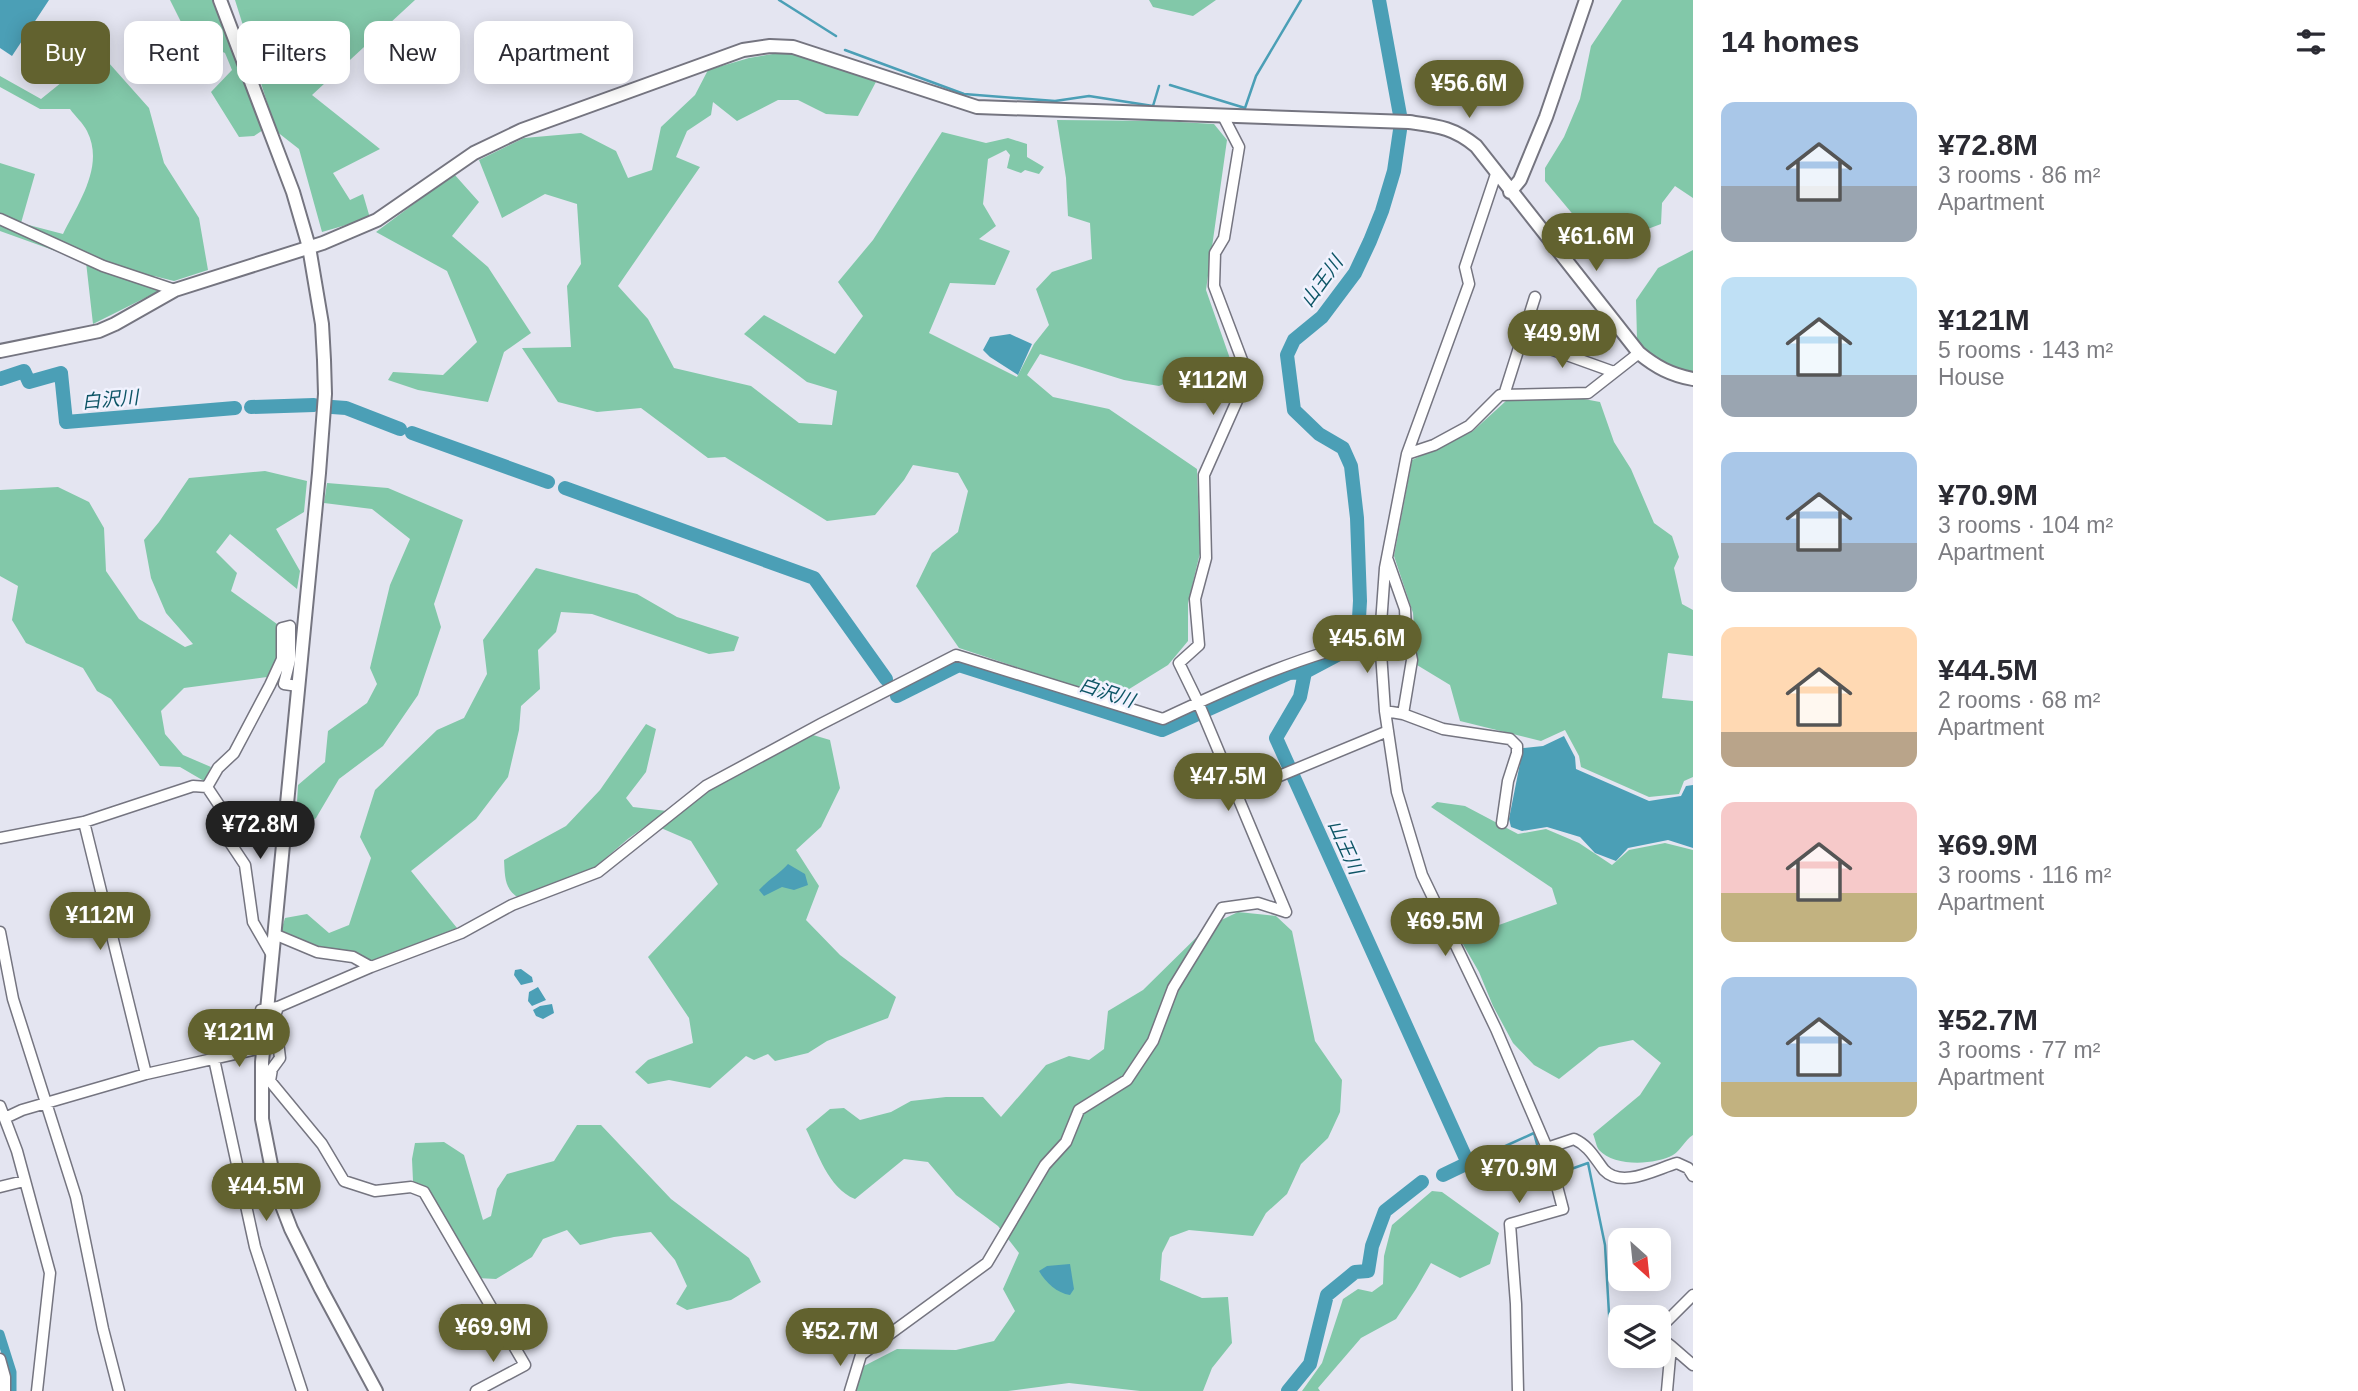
<!DOCTYPE html>
<html lang="en">
<head>
<meta charset="utf-8">
<style>
	body { margin:0; font-family:Helvetica,"Noto Sans JP",sans-serif; background:#f7f7f7; color:#2b2b33; height:100vh; display:flex; flex-direction:column; font-size:26px; white-space:nowrap }
	* { box-sizing:border-box; margin:0 }
	p { font-size:23px; color:#7c7c81 }
	.icon { flex:none; width:38px; height:38px; fill:none; stroke:currentColor; stroke-width:2; stroke-linecap:round; stroke-linejoin:round }
	.map { position:relative; flex:1; overflow:hidden }
	.sheet { display:flex; flex-direction:column; background:#fff; width:665px }
	.sheet>* { flex:none }
	.guide { position:absolute; left:21px; top:21px; width:665px; height:63px; display:flex; gap:14px }
	.needle { width:46px; rotate:153deg }
	.controls { position:absolute; left:1608px; top:1228px; display:grid; gap:14px }
	.controls a { display:grid; place-items:center; width:63px; height:63px; border-radius:14px; background:#fff; box-shadow:0 4px 18px #0003; font-size:35px }
	.price { position:absolute; translate:-50% -60px; padding:0 16px; border-radius:24px; background:#62622f; color:#fff; font-size:23px; line-height:46px; filter:drop-shadow(0 2px 4px #0008) }
	.price::after { content:''; position:absolute; left:50%; top:42px; width:21px; height:16px; margin-left:-10px; background:inherit; clip-path:polygon(0 0,100% 0,50% 100%) }
	.price.selected { background:#222; color:#fff }
	ul { padding:0; list-style:none }
	li { display:flex; align-items:center; gap:21px; height:175px; padding:0 28px }
	li span { display:grid; place-items:center; flex:none; width:196px; height:140px; border-radius:14px; color:#555 }
	li>.icon { margin-inline-start:auto }
	span .icon { width:84px; height:84px; fill:#fffc; stroke-width:1 }
	li b { font-size:30px }
	h2 { display:flex; justify-content:space-between; align-items:center; height:84px; padding:0 28px; font-size:30px }
	.pill { padding:0 24px; border-radius:14px; background:#fff; box-shadow:0 4px 18px #0003; font-size:24px; line-height:63px }
	.pill.selected { background:#62622f; color:#fff }
	main { display:flex; flex:1; min-height:0 }
	.map>svg:first-child { display:block }
	.green { fill:#82c8a9 }
	.water { fill:#4b9fb6 }
	.lines { fill:none; stroke-linecap:round; stroke-linejoin:round }
	.stream { stroke:#4b9fb6; stroke-width:2.5 }
	.canal { stroke:#4b9fb6; stroke-width:9 }
	.river { stroke:#4b9fb6; stroke-width:14 }
	.minor-casing { stroke:#757580; stroke-width:13 }
	.tertiary-casing { stroke:#757580; stroke-width:16 }
	.minor { stroke:#fff; stroke-width:10 }
	.tertiary { stroke:#fff; stroke-width:12 }
	.labels { text-anchor:middle; stroke-width:5; stroke-linejoin:round; paint-order:stroke }
	.water-label { font-size:19px; font-style:italic; fill:#0e5566; stroke:#f1f2fe }
</style>
</head>
<body>
<main>
<div class="map">
<svg width="1693" height="1391" viewBox="0 0 1693 1391">
	<rect width="100%" height="100%" fill="#e4e5f1"/>
	<path class="green" d="M170,0h42l51,130 -9,6 -15,1 -28,-45 21,-22 -7,-17 -37,-17z
		M235,0h180l-103,95 68,54 -47,24 17,27 13,-6 7,24 -48,14 -23,-83 -23,-18z
		M1149,0h67l-23,16 -40,-9z
		M1622,0h71v198l-18,-12 -13,17 -1,21 -40,15 -35,-9 -41,-49v-13l19,-31 16,-38 11,-53z
		M785,52l33,7 60,19 -20,38 -32,-2 -28,-14h-20l-41,21 -24,-19 -2,13 -24,16 -11,26 24,10 -82,119 30,33 26,49 77,18 48,37 33,2 5,-34 -30,-9 -63,-48 20,-19 71,39 28,-38 -25,-34 35,-42 69,-108 44,11 22,-5 19,6v13l17,10 -5,7 -14,-4 -4,3 -14,-5 3,-13 -4,-5 -18,9 -5,45 13,22 -17,13 31,12 -15,34 -45,-2 -21,50 88,44 17,-33 15,-19 -13,-36 16,-17 40,-13 -2,-36 -22,-7 -2,-38 -9,-58 105,1 52,3 13,16 -21,150 29,83 -37,-3 -39,16 -35,-6 -84,-26 -13,21 26,22 56,12 88,60 3,84 -12,50v38l-20,24 -55,34 -154,-51 -43,-62 16,-33 26,-21 10,-41 -10,-18 -45,-8 -9,15 -29,35 -48,6 -102,-64 -17,1 -67,-50 -44,4 -39,-10 -36,-54 49,-1 -4,-61 14,-22 -4,-60 -32,-10 -43,24 -23,-58 45,-22 57,-5 35,18 12,27 24,-8 9,-43 34,-32 13,-25 41,-12z
		M108,62l41,46 15,55 35,55 9,52 -34,11 -20,-5 3,16 -64,32 -7,-62 -86,-31v-68l35,11 -14,49 42,11c15,-31 42,-68 24,-103 -4,-8 -12,-15 -17,-22h-30l-40,-22v-11l41,23 26,-21z
		M454,174l25,28 -27,34 36,31 43,66 -27,19 -16,50 -70,-12 -30,-10 5,-8 50,3 34,-33 -30,-71 -71,-39z
		M1693,250v125l-24,-7 -18,-10 -14,-19 -1,-39 22,-32z
		M1584,399l16,3 14,40 17,27 23,54 18,13 7,21 -5,11 8,36 11,6v46l-25,-3 -6,45 31,3v76l-9,4 -5,13 -30,3 -68,-30 -2,-11 -14,-26 -24,11 -81,-20 -10,-36 -33,-20 -4,-52 -19,-57 18,-96 61,-29 34,-31z
		M265,471l42,10 -3,31 -28,17 24,42 -3,18 -67,-55 -14,18 21,21 -6,18 46,33v33l-10,20 -83,11 -23,23 4,23 18,21 28,12 -7,14 -24,-14 -20,-1 -49,-67 -14,-8 -14,-23 -57,-25 -14,-23 6,-34 -18,-10v-86l58,-3 31,15 15,26 2,43 33,48 46,28 8,-3 -27,-31 -15,-35 -7,-38 15,-18 30,-44z
		M327,483l61,5 75,32 -29,84 7,23 -23,68 -35,51 -44,33 -23,39 -21,19 3,-52 27,-23 3,-31 39,-28 10,-19 -7,-16 20,-83 20,-46 -38,-30 -48,-6z
		M536,568l101,26 40,23 62,20 -5,14 -25,3 -117,-40 -31,-2 -5,20 -18,18 2,39 -19,17 -2,24 -11,47 -32,42 -65,52 46,57 -85,34 -18,-9 -36,-3 -37,-19 4,-13 22,-4 22,19 20,-8 22,-67 -11,-21 15,-47 62,-60 27,-12 23,-44 -4,-34z
		M646,724l10,5 -10,43 -20,26 7,9 34,4 -38,27 -35,30 -75,30c-15,-9 -14,-22 -15,-38l62,-34 34,-36z
		M813,735l17,5 10,48 -19,39 -25,23 23,36 -13,34 34,35 56,42 -8,21 -61,23 -19,12 -33,8 -7,-7 -14,6 -8,-4 -36,32 -41,-8 -21,4 -13,-12 13,-12 45,-17 -4,-25 -41,-61 70,-73 -27,-43 -30,-13 43,-35z
		M1437,802l28,4 53,28 28,-5 33,14 33,22 17,-15 36,-7 28,7v285c-8,5 -12,15 -20,20 -18,10 -59,12 -74,-5 -3,-4 -4,-12 -6,-16l47,-39 21,-32 -28,-23 -34,7 -40,32 -25,-14 -21,-22 -20,-37 -14,-34 -19,-33 97,-35 -5,-16 -121,-81z
		M1238,912l38,4 16,15 23,110 27,39 -2,32 -12,26 -27,26 -14,30 -21,19 -13,23 -64,-6 -19,7 -8,16 -2,27 42,18 26,-1 4,46 -20,25 -9,23h-63l-71,-8 -61,8h-154l10,-25 33,-17 59,1 38,-9 21,-30 -12,-22 16,-36 -21,-27 -42,-31 -28,-33 -24,-3 -49,40c-27,-11 -37,-46 -49,-70l24,-20 14,-1 16,12 31,-8 20,-11 35,-4h37l18,20 45,-52 23,-9 20,4 15,-11 4,-38 35,-21 64,-63z
		M577,1125h24l70,74 78,59 12,24 -30,18 -44,10 -11,-6 11,-18 -12,-26 -24,-28 -37,5 -34,8 -13,-15 -24,9 -11,18 -36,22 -19,-1 -50,-89 -14,-8 -1,-22 3,-16 29,-1 20,13 19,65 8,-4 6,-27 10,-15 47,-13z
		M1432,1191l10,1 57,41 -9,31 -30,14 -29,-15 -15,26 -20,30 -35,19 -43,50 2,3h-18l20,-28 21,-64 15,-10 14,3 11,-8 1,-28 8,-31z"/>
	<path class="water" d="M0,0h49l-37,56 -12,-8z
		M1010,334l22,10 -14,31 -28,-18 -7,-7 7,-13z
		M1564,736l11,21 1,12 73,32 32,-5 5,-10 7,-1v63l-25,-8 -40,8 -12,13 -21,-8 -15,-16 -33,-10 -25,4 -11,-4 -2,-8 14,-71 20,-2z
		M788,864l17,10 3,11 -14,5 -12,-3 -18,9 -5,-6c9,-10 20,-16 29,-26z
		M521,969l11,8 1,5 -12,3 -7,-10 1,-5z
		M538,987l8,13 -14,6 -4,-5 1,-9z
		M552,1004l2,9 -11,6 -7,-3 -3,-6 7,-4z
		M1070,1264l4,25 -4,6c-13,-2 -24,-12 -31,-24l8,-5z"/>
	<g class="lines">
		<path class="stream" d="M779,0l57,36
			M845,50l119,44 91,7 34,-5 64,10 6,-20
			M1170,85l75,23 11,-32 45,-76
			M1468,1163l66,-30 12,45 5,-2
			M1557,1174l31,-11 17,82 5,86h10"/>
		<path class="canal" d="M0,1334l12,38v19"/>
		<path class="river" d="M0,379l24,-8 5,11 32,-9 5,49 169,-14
			M251,407l63,-2
			M332,407l14,1 54,21
			M412,433l136,49
			M565,488l249,90 72,101
			M1351,638l8,-20 1,-17 -3,-83 -6,-52 -8,-18 -24,-14 -25,-24 -7,-55 7,-15 28,-23 33,-44 15,-32 12,-30 12,-40 6,-41v-15l-21,-115
			M1305,672l-5,25 -24,41 192,425 -25,12
			M897,696l62,-31 203,65 127,-57 16,-1 34,-18
			M1288,1391l22,-27 17,-69 28,-23 13,-1 4,-25 13,-35 37,-29"/>
		<g class="minor-casing">
			<path id="minor" d="M1223,116l16,31 -15,91 -9,15 -1,33 34,90 -44,99 2,83 -11,41 4,46 -20,18 19,39 88,210
				M0,219l103,47 72,24
				M1522,339l92,33
				M1504,395l31,-98
				M1407,454l27,-9 35,-19 31,-31 88,-2 51,-40
				M1387,558l18,51 1,22 6,29 -9,54 -18,-3 12,81 25,83 74,154 51,119 16,61 -53,15 6,80 2,87
				M1385,711l-5,-73 5,-70 22,-114 62,-170 -4,-17 31,-93
				M1403,714l40,15 67,10 7,7v7l-9,28 -6,42
				M207,787l11,-19 16,-15 36,-68 12,-26v-31l8,-2v34l-6,24 14,2
				M207,787l12,18 6,30 20,30 8,57 19,33
				M1236,794l152,-63
				M84,822l62,252
				M0,838l84,-16 109,-36 14,1
				M0,932l13,67 63,198 27,132 16,62
				M274,934l43,18 36,5 18,10
				M278,1007l-3,9 5,42 -8,11 -2,12 52,63 22,37 31,10 36,-4 13,5 101,173 -49,26
				M214,1059l41,188 47,144
				M0,1106l17,45 33,122 -13,118
				M5,1118l17,-8 124,-36 111,-25 4,-39 17,-3 93,-40 90,-34 51,-28 86,-33 108,-86 115,-62 135,-69 207,64c70,-33 141,-65 217,-81
				M1547,1148l27,-9c15,7 20,18 30,31 18,19 52,-1 73,-7l11,5 5,8
				M0,1187l24,-6
				M1659,1329l34,-34
				M1659,1337l12,9 -4,45
				M1671,1346l22,19
				M0,1359l5,18v14
				M850,1391l11,-36 126,-92 58,-98 21,-23 13,-32 48,-30 26,-39 20,-53 49,-80 36,-5 28,9"/>
		</g>
		<g class="tertiary-casing">
			<path id="tertiary" d="M220,0l73,192 16,55 13,77 2,36 1,34 -6,79 -57,589v57l14,71 15,39 30,60 55,102
				M1510,192l10,-12 26,-63 40,-117
				M0,351l99,-20 16,-7 60,-34 148,-47 54,-23 97,-67 48,-23 221,-80 27,-4 23,1 184,60 432,15c28,4 44,5 67,24l163,207c17,14 32,22 54,26"/>
		</g>
		<use href="#minor" class="minor"/>
		<use href="#tertiary" class="tertiary"/>
	</g>
	<g class="labels">
		<g class="water-label">
			<text transform="translate(1321 281) rotate(-54)" y="7">山王川</text>
			<text transform="translate(110 399) rotate(-5)" y="7">白沢川</text>
			<text transform="translate(1107 692) rotate(18)" y="7">白沢川</text>
			<text transform="translate(1346 847) rotate(66)" y="7">山王川</text>
		</g>
	</g>
</svg>
<div class="controls">
<a><svg class="needle" viewBox="-14 -14 28 28"><path d="M0-13l5 13h-10z" fill="#e53935"/><path d="M0 13l5-13h-10z" fill="#7c7c81"/></svg></a>
<a><svg class="icon" aria-label="layers" viewBox="0 0 24 24"><path d="M12 4l9 5-9 5-9-5zM3 14l9 5 9-5"/></svg></a>
</div>
<b class="price" style="left:1469px;top:120px">¥56.6M</b>
<b class="price" style="left:1596px;top:273px">¥61.6M</b>
<b class="price" style="left:1562px;top:370px">¥49.9M</b>
<b class="price" style="left:1213px;top:417px">¥112M</b>
<b class="price" style="left:1367px;top:675px">¥45.6M</b>
<b class="price" style="left:1228px;top:813px">¥47.5M</b>
<b class="price selected" style="left:260px;top:861px">¥72.8M</b>
<b class="price" style="left:100px;top:952px">¥112M</b>
<b class="price" style="left:1445px;top:958px">¥69.5M</b>
<b class="price" style="left:239px;top:1069px">¥121M</b>
<b class="price" style="left:1519px;top:1205px">¥70.9M</b>
<b class="price" style="left:266px;top:1223px">¥44.5M</b>
<b class="price" style="left:493px;top:1364px">¥69.9M</b>
<b class="price" style="left:840px;top:1368px">¥52.7M</b>
<div class="guide">
<a class="pill selected">Buy</a>
<a class="pill">Rent</a>
<a class="pill">Filters</a>
<a class="pill">New</a>
<a class="pill">Apartment</a>
</div>
</div>
<section class="sheet">
<h2>14 homes<svg class="icon" aria-label="filters" viewBox="0 0 24 24"><path d="M4 7h16M4 17h16"/><circle cx="9" cy="7" r="2"/><circle cx="15" cy="17" r="2"/></svg></h2>
<ul>
<li><span style="background:linear-gradient(#a9c7e8 60%,#9aa5b1 0)"><svg class="icon" aria-label="home" viewBox="0 0 24 24"><path d="M3 11l9-7 9 7M6 9v11h12V9"/></svg></span><div><b>¥72.8M</b><p>3 rooms · 86 m²</p><p>Apartment</p></div></li>
<li><span style="background:linear-gradient(#bfe0f5 70%,#9aa5b1 0)"><svg class="icon" aria-label="home" viewBox="0 0 24 24"><path d="M3 11l9-7 9 7M6 9v11h12V9"/></svg></span><div><b>¥121M</b><p>5 rooms · 143 m²</p><p>House</p></div></li>
<li><span style="background:linear-gradient(#a9c7e8 65%,#9aa5b1 0)"><svg class="icon" aria-label="home" viewBox="0 0 24 24"><path d="M3 11l9-7 9 7M6 9v11h12V9"/></svg></span><div><b>¥70.9M</b><p>3 rooms · 104 m²</p><p>Apartment</p></div></li>
<li><span style="background:linear-gradient(#ffd9b3 75%,#b9a48a 0)"><svg class="icon" aria-label="home" viewBox="0 0 24 24"><path d="M3 11l9-7 9 7M6 9v11h12V9"/></svg></span><div><b>¥44.5M</b><p>2 rooms · 68 m²</p><p>Apartment</p></div></li>
<li><span style="background:linear-gradient(#f6c9c9 65%,#c2b280 0)"><svg class="icon" aria-label="home" viewBox="0 0 24 24"><path d="M3 11l9-7 9 7M6 9v11h12V9"/></svg></span><div><b>¥69.9M</b><p>3 rooms · 116 m²</p><p>Apartment</p></div></li>
<li><span style="background:linear-gradient(#a9c7e8 75%,#c2b280 0)"><svg class="icon" aria-label="home" viewBox="0 0 24 24"><path d="M3 11l9-7 9 7M6 9v11h12V9"/></svg></span><div><b>¥52.7M</b><p>3 rooms · 77 m²</p><p>Apartment</p></div></li>
</ul>
</section>
</main>
</body>
</html>
